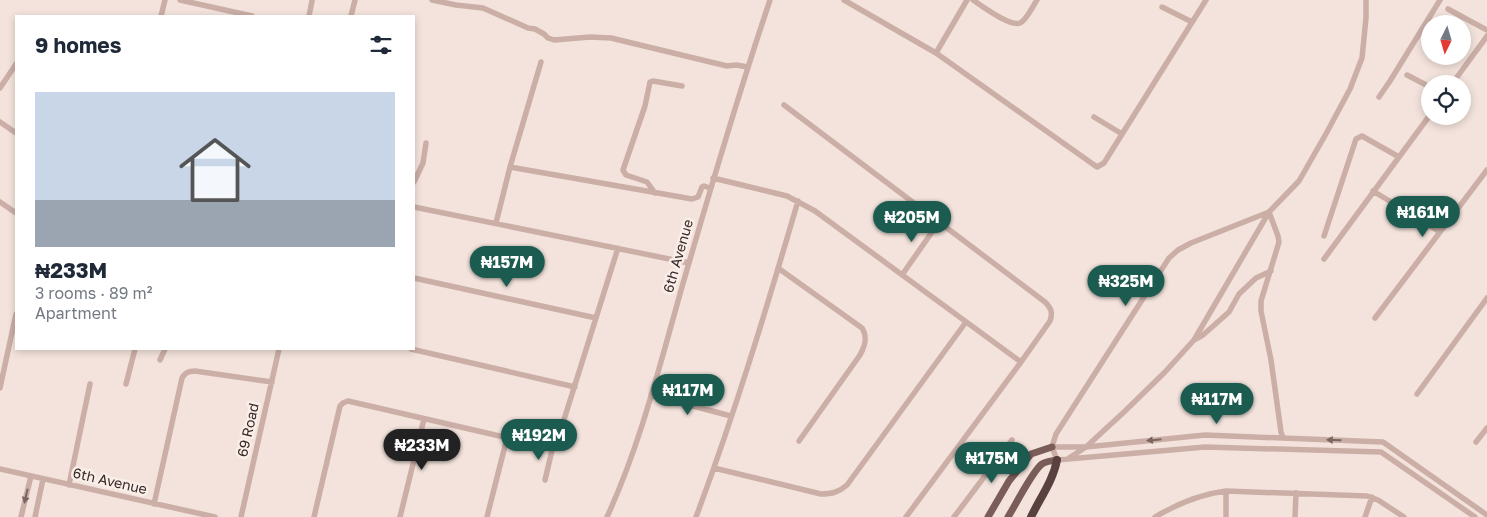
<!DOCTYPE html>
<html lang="en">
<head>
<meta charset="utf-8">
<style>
	body { margin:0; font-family:"Golos Text",sans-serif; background:#f2f2f3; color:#1f2937; height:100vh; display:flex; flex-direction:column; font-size:19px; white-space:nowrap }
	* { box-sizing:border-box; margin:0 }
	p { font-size:16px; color:#747a83 }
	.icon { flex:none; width:28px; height:28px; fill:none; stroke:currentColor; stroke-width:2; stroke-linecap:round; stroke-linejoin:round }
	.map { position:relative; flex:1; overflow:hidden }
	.panel { position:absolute; left:15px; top:15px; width:400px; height:335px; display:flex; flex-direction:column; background:#fff; border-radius:0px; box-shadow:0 2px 8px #0003 }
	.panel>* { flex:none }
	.needle { width:32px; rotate:185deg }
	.tools { position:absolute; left:1421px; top:15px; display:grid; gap:10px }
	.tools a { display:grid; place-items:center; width:50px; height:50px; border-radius:50%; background:#fff; box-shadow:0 2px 8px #0003; font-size:25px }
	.price { position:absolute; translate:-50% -42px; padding:0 11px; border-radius:18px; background:#1c5b50; color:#fff; font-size:16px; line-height:32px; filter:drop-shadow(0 1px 2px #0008) }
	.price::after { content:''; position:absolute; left:50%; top:30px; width:15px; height:11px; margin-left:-8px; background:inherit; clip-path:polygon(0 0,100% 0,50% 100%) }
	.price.on { background:#222; color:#fff }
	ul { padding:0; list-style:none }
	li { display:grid; align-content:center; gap:10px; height:265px; padding:0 20px }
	li span { display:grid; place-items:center; height:155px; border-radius:0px; color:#555 }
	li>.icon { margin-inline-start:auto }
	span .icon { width:90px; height:90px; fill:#fffc; stroke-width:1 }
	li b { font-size:21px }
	h2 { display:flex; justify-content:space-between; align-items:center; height:60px; padding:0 20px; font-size:21px }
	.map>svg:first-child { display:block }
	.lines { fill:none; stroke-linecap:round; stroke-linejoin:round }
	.minor { stroke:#cbafa7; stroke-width:5.5 }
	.major { stroke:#7a5c59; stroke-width:7 }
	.highway { stroke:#59413f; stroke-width:8 }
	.oneway { fill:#7a6561 }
	.labels { text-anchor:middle; stroke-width:5; stroke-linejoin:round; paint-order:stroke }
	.street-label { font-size:14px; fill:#382928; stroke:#faeee8 }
</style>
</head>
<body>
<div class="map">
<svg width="1487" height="517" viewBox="0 0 1487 517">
	<rect width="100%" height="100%" fill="#f3e3dc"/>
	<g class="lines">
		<path class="minor" d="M180,0l72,16
			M432,0l24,5 27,3 45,20 7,1 9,5 4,4 6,2 36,-3 21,1 116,28 9,-1 12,2
			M844,0l92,53 161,114 7,-4 102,-163
			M973,0c9,6 37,27 47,23 7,-3 12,-16 17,-23
			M1162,7l30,15
			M1448,9l39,21
			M161,16l4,-16
			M309,16l3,-15
			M351,16l4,-16
			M936,53l31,-53
			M1407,75l23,12
			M1452,84l35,-48
			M0,88l16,-24
			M1379,97l11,-16 50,-81
			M784,105l261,197c6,6 8,10 5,19l-29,41 -115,155
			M1094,117l28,17
			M0,122l16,11
			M510,167l182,32 6,-2 4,-10 2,-1 6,2
			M713,178l74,18 28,15 206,151
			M414,182l9,-19 3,-20
			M1373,191l67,41
			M655,193l-8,-11 -21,-7 -3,-5 22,-64 5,-24 3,-1 29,5
			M0,202l16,11
			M414,207l275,56
			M1269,212l-78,31 -13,7 -9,8 -113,176 -4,13 5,13 148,-13 176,5 94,65
			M496,223l14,-56 31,-105
			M1324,236l32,-97 6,-3 37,21
			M1324,259l106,-144
			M778,268l84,60c6,9 3,18 -2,27l-61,86
			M902,275l37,-53
			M414,278l182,40
			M1375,318l112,-148
			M1194,340l9,-5 26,-23 10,-18 17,-16 15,-7
			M411,349l164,38
			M160,360l5,-11
			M126,384l9,-35
			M0,388l16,-74
			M1417,394l70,-96
			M651,395l80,21
			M1283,438l-2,-6 -10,-72 -10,-49v-10l18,-59 -1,-6 -9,-24 30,-31 28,-49 23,-43 12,-31 4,-40v-18
			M1476,442l11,-14
			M1052,447h34l119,-12 178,7 104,73
			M1069,458l17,-11 38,-35 41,-40 29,-32 75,-128
			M714,468l107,26c11,0 18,-2 26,-9l119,-163
			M0,469l215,48
			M545,480l8,-34
			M69,485l21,-101
			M1226,491v26
			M154,504l28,-126c3,-5 6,-7 13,-7l77,11
			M21,517l10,-41
			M35,517l8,-38
			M241,517l38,-168
			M314,517l26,-111 3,-3 5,-2 199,46h4l5,-2 62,-197
			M400,517l24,-98
			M487,517l20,-79
			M607,517c34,-74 53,-153 75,-230 28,-97 56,-192 88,-287
			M696,517c39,-104 71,-210 102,-316
			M954,517l58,-77
			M1155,517c22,-13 46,-23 71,-26l141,5 11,4 26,17
			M1295,517l1,-24
			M1365,517l7,-20"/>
		<path class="major" d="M988,517l21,-36 22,-27 21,-7
			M1008,517c7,-11 25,-47 34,-53 4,-3 10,-3 15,-4"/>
		<path class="highway" d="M1031,517c9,-19 22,-36 26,-57"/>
	</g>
	<defs><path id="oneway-solid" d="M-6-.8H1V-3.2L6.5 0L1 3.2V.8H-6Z" transform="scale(1.25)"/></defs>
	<g class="oneway">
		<use href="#oneway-solid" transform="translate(1154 440) rotate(174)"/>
		<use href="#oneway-solid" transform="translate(1334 440) rotate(-178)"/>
		<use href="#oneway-solid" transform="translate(26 496) rotate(103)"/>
	</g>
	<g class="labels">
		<g class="street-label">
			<text transform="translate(678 256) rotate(-74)" y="5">6th Avenue</text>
			<text transform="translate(248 430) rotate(-77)" y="5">69 Road</text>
			<text transform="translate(110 481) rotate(13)" y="5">6th Avenue</text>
		</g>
	</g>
</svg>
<div class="tools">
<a><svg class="needle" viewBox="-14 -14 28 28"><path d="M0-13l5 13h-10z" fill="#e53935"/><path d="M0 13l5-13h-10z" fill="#747a83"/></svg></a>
<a><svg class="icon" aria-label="locate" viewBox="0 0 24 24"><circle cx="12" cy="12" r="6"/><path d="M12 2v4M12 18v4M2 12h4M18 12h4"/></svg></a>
</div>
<b class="price" style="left:1423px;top:238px">₦161M</b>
<b class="price" style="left:912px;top:243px">₦205M</b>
<b class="price" style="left:507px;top:288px">₦157M</b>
<b class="price" style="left:1126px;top:307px">₦325M</b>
<b class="price" style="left:688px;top:416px">₦117M</b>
<b class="price" style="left:1217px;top:425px">₦117M</b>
<b class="price" style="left:539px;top:461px">₦192M</b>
<b class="price on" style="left:422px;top:471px">₦233M</b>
<b class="price" style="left:992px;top:484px">₦175M</b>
<section class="panel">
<h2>9 homes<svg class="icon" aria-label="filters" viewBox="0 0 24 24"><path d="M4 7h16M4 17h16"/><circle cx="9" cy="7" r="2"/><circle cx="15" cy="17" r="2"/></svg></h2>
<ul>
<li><span style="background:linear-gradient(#c9d6e8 70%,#9aa5b1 0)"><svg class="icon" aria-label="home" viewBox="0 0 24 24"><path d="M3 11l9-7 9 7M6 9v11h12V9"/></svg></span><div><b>₦233M</b><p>3 rooms · 89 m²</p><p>Apartment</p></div></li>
</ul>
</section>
</div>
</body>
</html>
